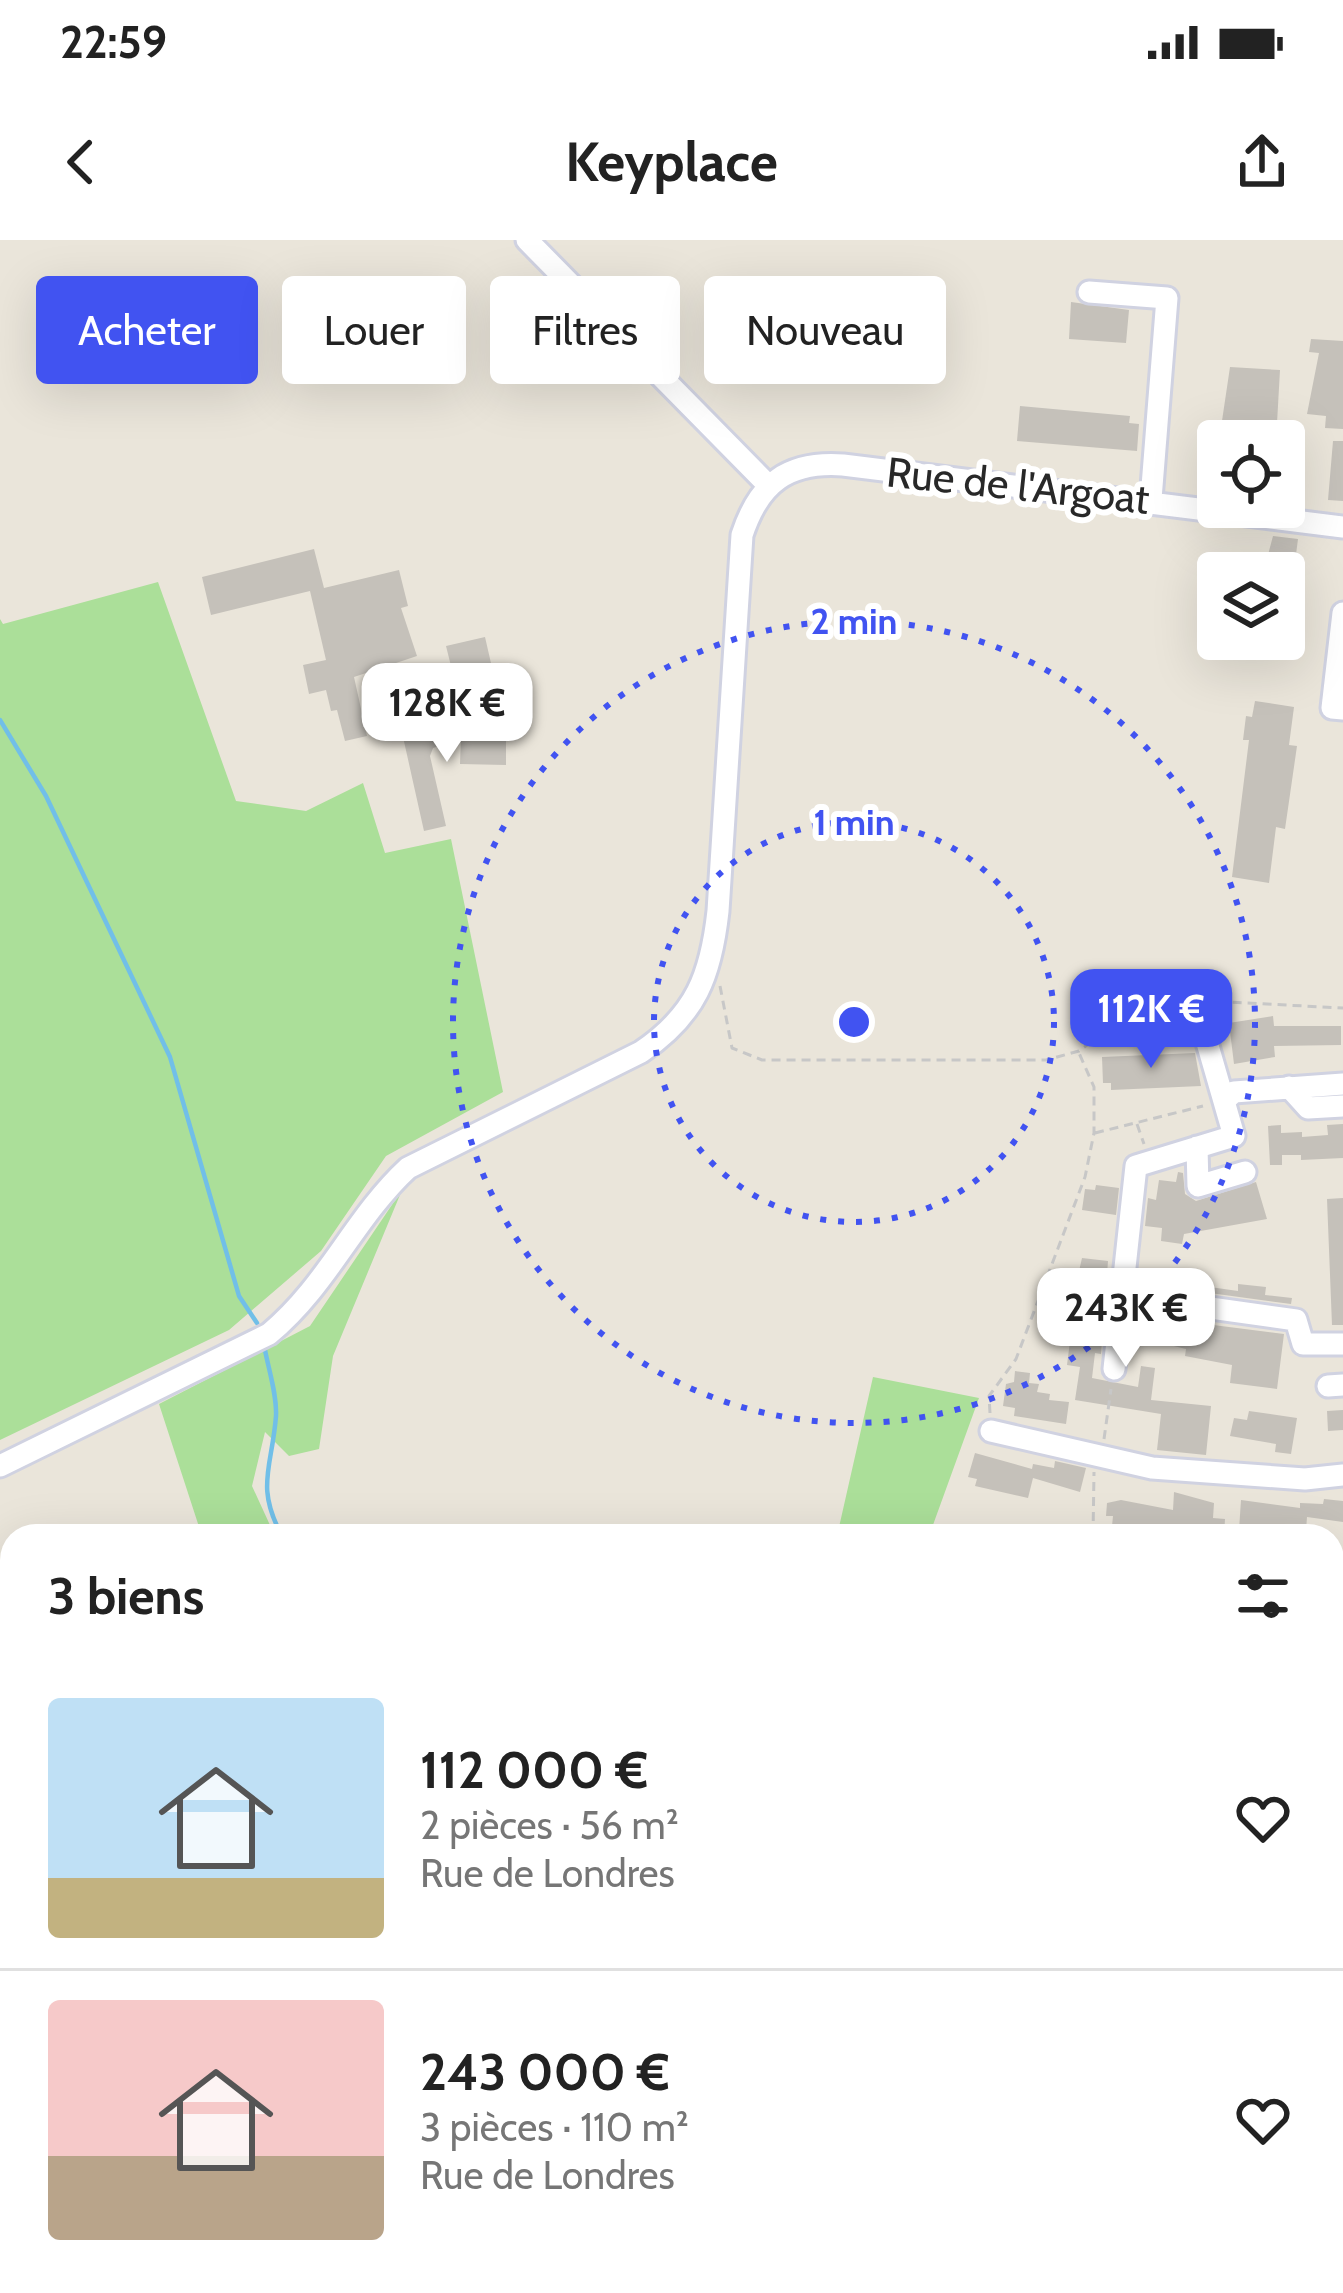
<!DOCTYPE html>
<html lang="fr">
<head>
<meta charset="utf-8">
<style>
	body { margin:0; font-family:Cabin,sans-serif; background:#f6f6f6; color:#222; height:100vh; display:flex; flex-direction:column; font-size:45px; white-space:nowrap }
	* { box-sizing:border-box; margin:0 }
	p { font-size:39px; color:#767676 }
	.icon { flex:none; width:66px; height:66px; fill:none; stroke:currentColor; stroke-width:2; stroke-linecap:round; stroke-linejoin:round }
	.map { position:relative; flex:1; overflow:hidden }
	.details { position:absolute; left:0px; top:1284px; width:1344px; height:771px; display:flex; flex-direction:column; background:#fff; border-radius:36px 36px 0 0; box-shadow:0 12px 48px #0002 }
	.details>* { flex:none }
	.top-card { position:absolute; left:36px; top:36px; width:1272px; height:108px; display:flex; gap:24px }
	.controls { position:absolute; left:1197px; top:180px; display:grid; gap:24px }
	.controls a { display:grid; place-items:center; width:108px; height:108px; border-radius:12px; background:#fff; box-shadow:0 12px 48px #0002; font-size:60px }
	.price { position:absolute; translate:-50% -102px; padding:0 27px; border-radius:24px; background:#fff; color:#222; font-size:39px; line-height:78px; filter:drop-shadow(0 3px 6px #0008) }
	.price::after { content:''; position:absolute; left:50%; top:72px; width:36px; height:27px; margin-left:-18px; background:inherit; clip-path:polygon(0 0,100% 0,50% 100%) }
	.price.on { background:#4153f1; color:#fff }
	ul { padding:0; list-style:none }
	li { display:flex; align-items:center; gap:36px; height:300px; padding:0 48px }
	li+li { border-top:3px solid #e0e0e0 }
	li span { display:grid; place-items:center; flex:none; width:336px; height:240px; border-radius:12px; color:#555 }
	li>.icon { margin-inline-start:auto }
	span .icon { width:144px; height:144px; fill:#fffc; stroke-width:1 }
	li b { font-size:51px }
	h2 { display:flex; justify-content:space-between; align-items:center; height:144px; padding:0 48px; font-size:51px }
	.tag { padding:0 42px; border-radius:12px; background:#fff; box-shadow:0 12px 48px #0002; font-size:42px; line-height:108px }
	.tag.on { background:#4153f1; color:#fff }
	.status { display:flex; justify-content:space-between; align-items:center; height:84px; padding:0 60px; background:#fff; direction:ltr }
	.status svg { height:33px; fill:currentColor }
	header { display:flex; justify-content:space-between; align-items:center; height:156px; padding:0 48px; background:#fff; font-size:54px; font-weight:800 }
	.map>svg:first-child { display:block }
	.green { fill:#abdf99 }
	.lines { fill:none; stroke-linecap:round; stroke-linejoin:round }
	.stream { stroke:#71bfe8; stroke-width:4.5 }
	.building { fill:#c5c1ba }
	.minor-casing { stroke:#d0d2e1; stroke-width:27 }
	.path { stroke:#c7c7c7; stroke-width:3; stroke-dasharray:9 6; stroke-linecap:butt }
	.minor { stroke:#fff; stroke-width:21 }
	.ring { fill:none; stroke:#4153f1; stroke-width:6; stroke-dasharray:6 12 }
	.labels { text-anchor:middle; stroke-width:12; stroke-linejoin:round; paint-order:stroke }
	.street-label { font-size:42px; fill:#282828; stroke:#fff }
	.centre { fill:#4153f1; stroke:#fff; stroke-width:6 }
	.ring-label { font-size:36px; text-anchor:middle; font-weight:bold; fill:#4153f1; stroke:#fff; stroke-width:12; stroke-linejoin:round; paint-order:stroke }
</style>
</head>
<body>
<div class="status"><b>22:59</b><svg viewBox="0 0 49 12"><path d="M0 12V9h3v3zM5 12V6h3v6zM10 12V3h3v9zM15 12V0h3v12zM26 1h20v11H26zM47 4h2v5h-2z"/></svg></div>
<header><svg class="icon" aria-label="back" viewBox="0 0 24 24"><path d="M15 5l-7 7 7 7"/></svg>Keyplace<svg class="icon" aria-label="share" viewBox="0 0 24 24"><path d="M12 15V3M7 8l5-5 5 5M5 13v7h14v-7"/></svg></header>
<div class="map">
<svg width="1343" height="2053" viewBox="0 0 1343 2053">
	<rect width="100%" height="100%" fill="#eae5da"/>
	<path class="green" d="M158,342l78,219 70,10 57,-28 22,70 66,-14 52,253 -117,64 -65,95 -92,79 -229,110v-821l3,5z
		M402,950l-69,166 -14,93 -30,7 -24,-24 -13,54 23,50h-73l-43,-132 151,-78z
		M873,1137l106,21 -50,138h-92z
		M125,2043h555l-1,10h-550z"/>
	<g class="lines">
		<path class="stream" d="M0,480l46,76 124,261 69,239 18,27
			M265,1110c4,21 12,45 11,66 -4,52 -21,70 6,120
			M616,2043v10"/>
	</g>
	<path class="building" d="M1071,62l58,8 -3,33 -57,-4z
		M1311,99l32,2v88l-18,-1 1,-12 -19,-2 12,-61 -10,-1z
		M1230,127l50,3 -4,71h-57z
		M1020,166l110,10 -1,7 10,1 -2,27 -120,-10z
		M1333,201h10v60l-15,-1z
		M1273,296l25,3 -4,31 -29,-4z
		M314,309l10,39 75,-18 9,36 -7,2 16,48 -63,21 13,59 -22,5 -8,-31 -6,1 -5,-21 -17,4 -6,-29 23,-5 -16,-69 -99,24 -9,-38z
		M485,397l11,48 -38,9 -12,-48z
		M1255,461l39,6 -5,38 8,1 -12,83 -9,-2 -7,56 -37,-6 17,-137h-6l3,-24 6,1z
		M441,488l1,5h64v32l-46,-1 1,-25 -28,9 -3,8 16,70 -22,5 -21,-94z
		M1273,776l1,10h67v19l-67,1 1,11 -41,7 -5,-41z
		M1195,813l6,33 -90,4v-7h-8l-1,-26z
		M1343,884v34l-42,2v-5h-19v10h-12l-2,-39 13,-1v8l21,-1v5l26,-2 -1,-10z
		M1178,932l5,1 2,21 11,7 60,-19 11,37 -83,15 -2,10 -21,-3 1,-13 -17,-2 3,-28 8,2 3,-20 17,2z
		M1096,945l23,3 -3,27 -34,-5 3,-21 10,1z
		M1343,958v127h-11l-5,-126z
		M1082,1018l26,3 -7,93 -6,-1 -3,25 46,9 3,-21 14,2 -4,32 60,6 -5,49 -49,-5 4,-36 -86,-14 5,-33 -13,-2 5,-40 -5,-1z
		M1238,1044l28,3 -1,8 27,3 -1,6 -81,-11v-6l28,4z
		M1135,1075l149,19 -7,55 -47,-6 2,-18 -47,-9 1,-7 -53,-13z
		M1015,1131l15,2 -1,10 10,1 -2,8 13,2 -1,6 20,2 -3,22 -52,-8 1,-8 -12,-2 3,-22 8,-2z
		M1343,1170v20l-15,1 -1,-20z
		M1249,1171l48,7 -6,36 -16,-2 1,-8 -46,-8 4,-18 13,2z
		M975,1213l57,16 1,-5 21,4 1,-7 31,7 -6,24 -47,-14 -5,20 -53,-12 2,-7 -9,-2z
		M1174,1252l40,11 -1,15 12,1 -1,17 -103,-3 1,-6 -10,-1 1,-10h-7l1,-13 14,-3 52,10z
		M1324,1259l19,2v21l-36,-5 -1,14 -67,-1 2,-30 59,8v-5l23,1z"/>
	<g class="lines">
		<g class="minor-casing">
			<path id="minor" d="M527,0l240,244
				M1089,52l78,6 -16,201
				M1343,373l-11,95 11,1
				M1289,847l19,21 35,-2
				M1224,861l10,-9 109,-8
				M1197,907l1,39 47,-14
				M1125,1056l171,24 7,24h40
				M1114,1129l22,-203 98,-30 -30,-104 -70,1
				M1328,1146l15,-1
				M991,1191l161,37 153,11 38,-4
				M0,1226l269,-132c59,-49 85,-116 139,-166l233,-116c55,-37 70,-77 77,-141l24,-376c17,-52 46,-74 101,-70l500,62
				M1332,1361l11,1
				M1332,1501l11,11
				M1332,1779l11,2
				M888,2053l5,-10
				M1073,2053l3,-10"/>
		</g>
		<path class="path" d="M720,746l12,62 30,12h284l33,-9 71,-53 193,10
			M1137,884l7,20
			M1095,893l108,-27
			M990,1173l-1,-17 27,-37 69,-182 9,-44v-46l-15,-34
			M1104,1199l7,-50
			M1093,1296l1,-64
			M0,1613l12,49
			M1332,1968l11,5
			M1340,1971l3,-24
			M123,2043l5,10
			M357,2043l16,10
			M203,2053l31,-10
			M693,2053v-10
			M723,2053l1,-10
			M1243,2053l5,-10"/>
		<use href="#minor" class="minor"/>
	</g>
	<g class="ring">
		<circle cx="854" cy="782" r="200"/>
		<circle cx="854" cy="782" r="401"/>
	</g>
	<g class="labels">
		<g class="street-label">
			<text transform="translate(1018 245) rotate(6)" y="15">Rue de l'Argoat</text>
		</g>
	</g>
	<circle cx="854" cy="782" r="18" class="centre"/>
	<g class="ring-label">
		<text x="854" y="394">2 min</text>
		<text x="854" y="595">1 min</text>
	</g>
</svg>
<div class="controls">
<a><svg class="icon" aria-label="locate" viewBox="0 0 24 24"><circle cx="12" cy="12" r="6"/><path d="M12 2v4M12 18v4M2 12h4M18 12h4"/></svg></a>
<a><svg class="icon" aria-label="layers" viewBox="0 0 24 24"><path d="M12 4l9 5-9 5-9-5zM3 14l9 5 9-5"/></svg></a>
</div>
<b class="price" style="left:447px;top:525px">128K €</b>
<b class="price on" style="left:1151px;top:831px">112K €</b>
<b class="price" style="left:1126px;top:1130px">243K €</b>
<div class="top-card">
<a class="tag on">Acheter</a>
<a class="tag">Louer</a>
<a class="tag">Filtres</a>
<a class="tag">Nouveau</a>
</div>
<section class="details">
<h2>3 biens<svg class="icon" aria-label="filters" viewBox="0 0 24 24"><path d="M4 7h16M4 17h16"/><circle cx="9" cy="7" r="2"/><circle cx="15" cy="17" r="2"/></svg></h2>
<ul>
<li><span style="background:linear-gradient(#bfe0f5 75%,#c2b280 0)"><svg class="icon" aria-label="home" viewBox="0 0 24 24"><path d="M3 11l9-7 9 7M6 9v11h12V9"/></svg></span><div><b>112 000 €</b><p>2 pièces · 56 m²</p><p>Rue de Londres</p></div><svg class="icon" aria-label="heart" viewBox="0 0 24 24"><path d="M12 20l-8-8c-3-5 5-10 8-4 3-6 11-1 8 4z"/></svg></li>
<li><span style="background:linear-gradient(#f6c9c9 65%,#b9a48a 0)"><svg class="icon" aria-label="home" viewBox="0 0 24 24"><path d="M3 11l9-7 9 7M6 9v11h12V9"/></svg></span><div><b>243 000 €</b><p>3 pièces · 110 m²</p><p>Rue de Londres</p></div><svg class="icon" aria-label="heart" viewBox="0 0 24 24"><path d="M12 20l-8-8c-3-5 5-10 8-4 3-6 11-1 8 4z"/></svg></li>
</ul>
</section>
</div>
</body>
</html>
